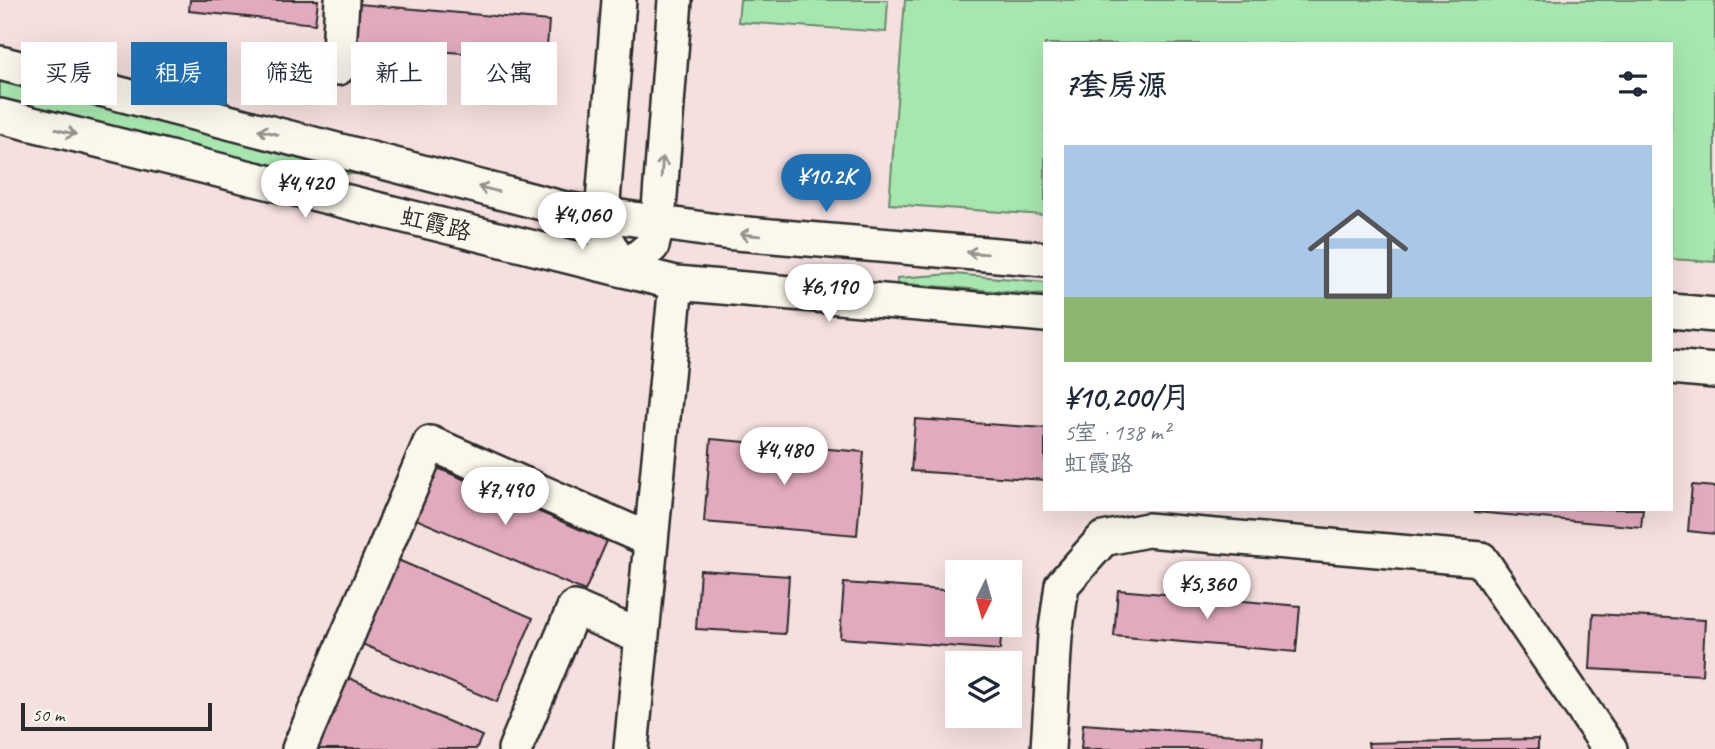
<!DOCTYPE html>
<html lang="zh">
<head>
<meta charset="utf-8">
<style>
	body { margin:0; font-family:Caveat,"LXGW WenKai TC",sans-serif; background:#f6f6f7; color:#1f2937; height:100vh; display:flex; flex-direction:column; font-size:26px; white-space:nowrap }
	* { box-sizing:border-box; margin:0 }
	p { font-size:23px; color:#747a83 }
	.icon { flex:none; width:38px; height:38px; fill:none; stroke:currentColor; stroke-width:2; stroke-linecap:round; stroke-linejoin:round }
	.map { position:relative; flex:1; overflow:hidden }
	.sheet { position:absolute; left:1043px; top:42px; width:630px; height:469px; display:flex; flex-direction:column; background:#fff; border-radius:0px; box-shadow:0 7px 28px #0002 }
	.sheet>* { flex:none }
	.banner { position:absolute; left:21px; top:42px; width:665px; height:63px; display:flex; gap:14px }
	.needle { width:46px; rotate:185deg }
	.fabs { position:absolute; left:945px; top:560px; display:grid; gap:14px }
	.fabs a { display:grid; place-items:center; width:77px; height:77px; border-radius:0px; background:#fff; box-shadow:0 7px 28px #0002; font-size:35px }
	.scale { position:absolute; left:21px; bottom:18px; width:191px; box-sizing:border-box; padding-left:7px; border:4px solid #2b2b2b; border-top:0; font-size:19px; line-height:24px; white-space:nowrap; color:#2b2b2b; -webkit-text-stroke:5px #fbf7ec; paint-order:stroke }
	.price { position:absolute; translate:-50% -60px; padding:0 16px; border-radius:24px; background:#fff; color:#222; font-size:23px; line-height:46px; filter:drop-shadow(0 2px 4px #0008) }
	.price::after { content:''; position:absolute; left:50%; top:42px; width:21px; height:16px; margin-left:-10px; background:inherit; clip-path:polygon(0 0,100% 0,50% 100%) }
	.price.active { background:#1f6fb2; color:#fff }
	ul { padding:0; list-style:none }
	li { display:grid; align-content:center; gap:14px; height:371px; padding:0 21px }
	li+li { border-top:2px solid #e0e1e3 }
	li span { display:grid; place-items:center; height:217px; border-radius:0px; color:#555 }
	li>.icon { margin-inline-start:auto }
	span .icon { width:126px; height:126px; fill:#fffc; stroke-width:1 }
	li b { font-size:30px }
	h2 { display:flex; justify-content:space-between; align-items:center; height:84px; padding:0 21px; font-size:30px }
	.chip { padding:0 24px; border-radius:0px; background:#fff; box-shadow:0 7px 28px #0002; font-size:24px; line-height:63px }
	.chip.active { background:#1f6fb2; color:#fff }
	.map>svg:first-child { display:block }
	.green { fill:#a7e7af; stroke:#69896d; stroke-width:2 }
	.building { fill:#e2aabe; stroke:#2b2b2b; stroke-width:2 }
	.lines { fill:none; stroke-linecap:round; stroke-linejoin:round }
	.minor-casing { stroke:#2b2b2b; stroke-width:38 }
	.minor { stroke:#fbf7ec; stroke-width:33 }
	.oneway { stroke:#93918c }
	.labels { text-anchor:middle; stroke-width:5; stroke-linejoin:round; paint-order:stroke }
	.street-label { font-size:24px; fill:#2b2b2b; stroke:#fbf7ec }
</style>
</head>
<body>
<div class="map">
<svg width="1715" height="749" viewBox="0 0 1715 749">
	<rect width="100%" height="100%" fill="#f4e0de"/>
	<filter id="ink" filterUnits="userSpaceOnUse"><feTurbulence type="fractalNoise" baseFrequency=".0143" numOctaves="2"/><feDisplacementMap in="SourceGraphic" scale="14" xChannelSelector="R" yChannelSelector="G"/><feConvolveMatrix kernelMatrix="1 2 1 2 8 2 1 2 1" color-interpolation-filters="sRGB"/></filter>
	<g filter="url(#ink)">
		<path class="green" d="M740,0h148l-2,32 -148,-10z
			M905,0h810v262l-44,-3v-215h-626v171l-156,-11z
			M0,78l396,98 -106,-5 -290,-72z
			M953,274l92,8v13l-148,-12v-5z"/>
		<path class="building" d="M190,0h128l-3,24 -126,-13z
			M359,4l190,17 -3,39 -191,-16z
			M915,419l130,9v52l-134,-9z
			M711,439l153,13 -7,83 -153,-13z
			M426,463l181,78 -22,50 -181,-77z
			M1692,485l23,2v47l-27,-3z
			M1475,509h168l-2,18 -166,-15z
			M391,557l142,61 -36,84 -142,-61z
			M700,570l89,6 -4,58 -89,-5z
			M844,583l113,8v34h45l-2,25 -160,-12z
			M1118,590l182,16 -4,46 -182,-16z
			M1593,614l112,6 -3,55 -112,-6z
			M342,675l140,61 -6,13h-166z
			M1083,724l180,13 -1,12h-181z
			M1538,739v10h-169l-1,-6z"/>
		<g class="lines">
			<g class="minor-casing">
				<path id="minor" d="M619,0l-17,214 2,22 19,34
					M0,63l565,146 159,23 321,27
					M338,68l4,-68
					M0,116l676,167 369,32
					M623,270l29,-24 6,-24 17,-222
					M1671,311l44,4
					M1671,367l44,4
					M299,749l131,-306 220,97
					M515,749l59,-141 67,29
					M631,749l45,-466
					M1048,749l7,-113 7,-51 41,-46 44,-9 334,29 129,190"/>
			</g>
			<use href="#minor" class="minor"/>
		</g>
		<defs><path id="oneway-shaft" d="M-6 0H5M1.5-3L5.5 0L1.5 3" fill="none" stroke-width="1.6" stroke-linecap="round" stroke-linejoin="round" transform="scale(1.75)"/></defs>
		<g class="oneway">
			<use href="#oneway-shaft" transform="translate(66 132) rotate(14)"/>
			<use href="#oneway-shaft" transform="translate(268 132) rotate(-166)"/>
			<use href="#oneway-shaft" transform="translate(662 167) rotate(-86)"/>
			<use href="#oneway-shaft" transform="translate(488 189) rotate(-166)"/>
			<use href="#oneway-shaft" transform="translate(750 235) rotate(-175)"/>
			<use href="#oneway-shaft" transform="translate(977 253) rotate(-175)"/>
		</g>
	</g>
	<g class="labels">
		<g class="street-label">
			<text transform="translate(436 224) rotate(14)" y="8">虹霞路</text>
		</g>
	</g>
</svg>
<div class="fabs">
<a><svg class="needle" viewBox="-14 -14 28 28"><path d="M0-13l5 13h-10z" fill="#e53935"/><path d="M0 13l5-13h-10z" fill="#747a83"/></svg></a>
<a><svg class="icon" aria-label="layers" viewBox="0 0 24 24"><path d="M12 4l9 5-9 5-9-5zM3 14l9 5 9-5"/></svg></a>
</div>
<div class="scale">50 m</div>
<b class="price active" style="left:826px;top:214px">¥10.2K</b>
<b class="price" style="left:305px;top:220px">¥4,420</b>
<b class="price" style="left:582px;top:252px">¥4,060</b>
<b class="price" style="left:829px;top:324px">¥6,190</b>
<b class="price" style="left:784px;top:487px">¥4,480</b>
<b class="price" style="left:505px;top:527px">¥7,490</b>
<b class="price" style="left:1207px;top:621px">¥5,360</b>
<div class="banner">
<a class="chip">买房</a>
<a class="chip active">租房</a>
<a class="chip">筛选</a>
<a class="chip">新上</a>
<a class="chip">公寓</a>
</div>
<section class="sheet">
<h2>7套房源<svg class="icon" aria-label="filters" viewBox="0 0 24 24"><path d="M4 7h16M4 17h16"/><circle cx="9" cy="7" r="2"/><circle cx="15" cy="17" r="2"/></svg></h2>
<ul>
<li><span style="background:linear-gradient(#a9c7e8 70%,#8fb573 0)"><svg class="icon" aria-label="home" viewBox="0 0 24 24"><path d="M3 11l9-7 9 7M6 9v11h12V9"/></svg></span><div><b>¥10,200/月</b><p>5室 · 138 m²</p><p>虹霞路</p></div></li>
</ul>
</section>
</div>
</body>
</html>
